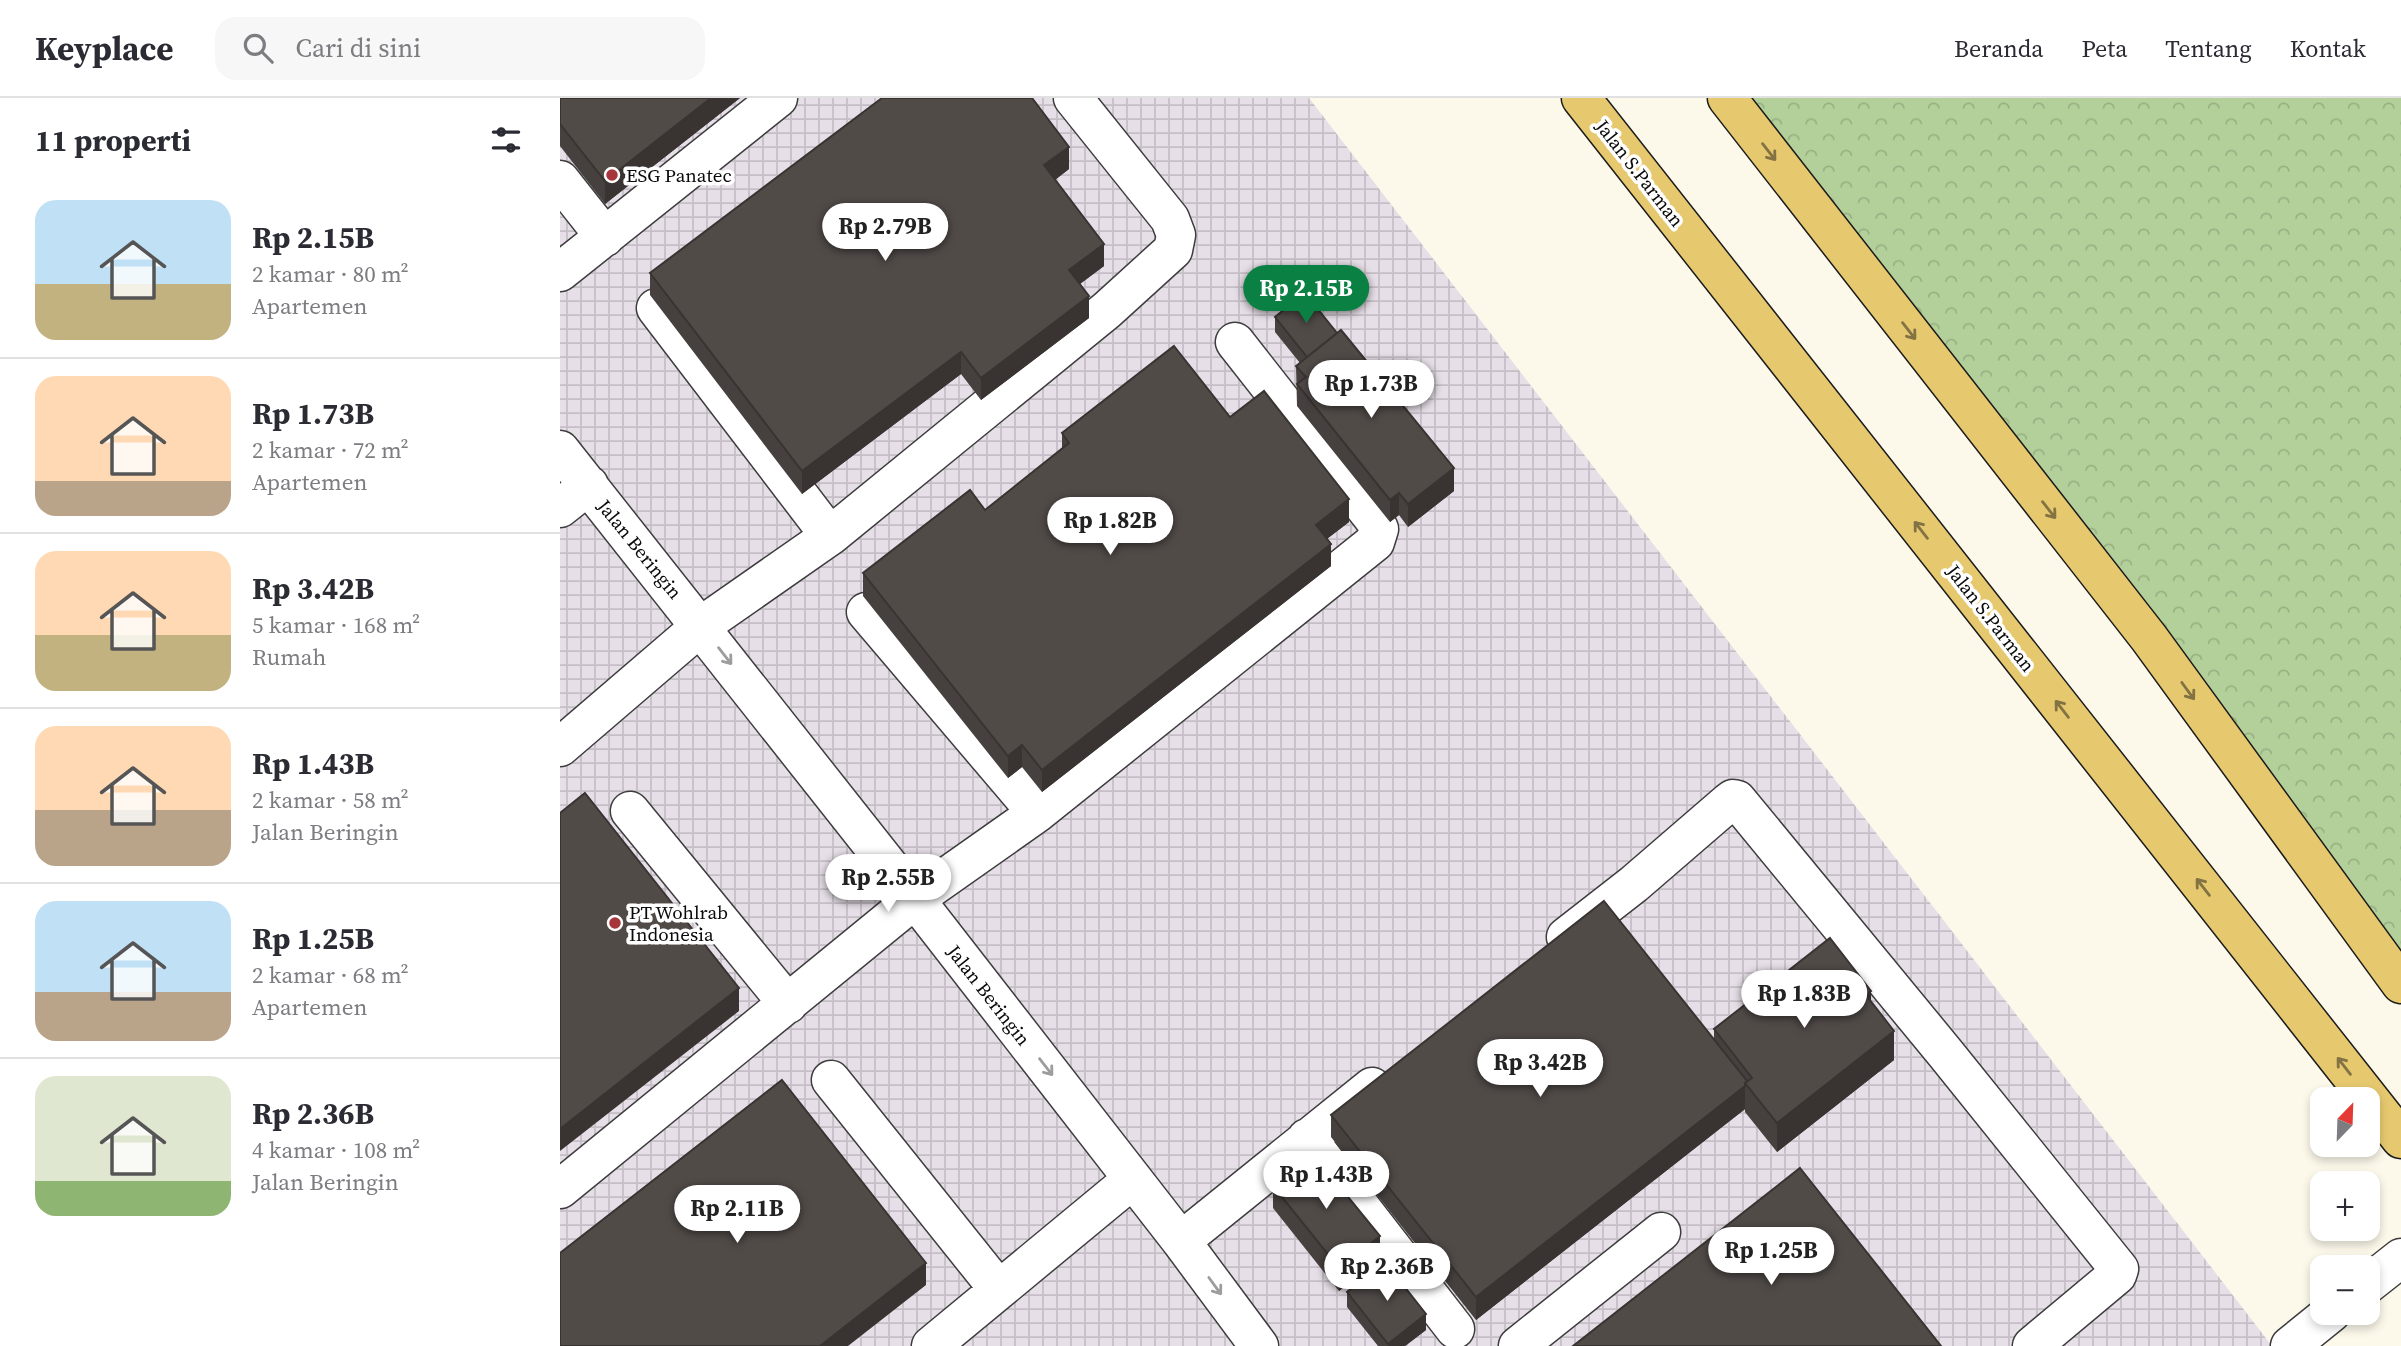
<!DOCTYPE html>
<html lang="id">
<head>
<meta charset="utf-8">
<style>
	body { margin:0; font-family:"Source Serif 4",serif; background:#f7f7f7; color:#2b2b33; height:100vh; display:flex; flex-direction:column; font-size:26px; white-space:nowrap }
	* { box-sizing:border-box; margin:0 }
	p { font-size:23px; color:#7c7c81 }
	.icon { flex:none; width:38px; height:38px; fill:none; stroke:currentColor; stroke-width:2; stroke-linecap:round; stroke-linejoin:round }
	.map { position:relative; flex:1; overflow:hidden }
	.side { display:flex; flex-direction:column; background:#fff; width:560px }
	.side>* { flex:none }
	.needle { width:46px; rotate:23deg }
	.tools { position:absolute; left:1750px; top:989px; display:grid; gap:14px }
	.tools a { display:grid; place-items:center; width:70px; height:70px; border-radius:14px; background:#fff; box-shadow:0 4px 10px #0003; font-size:35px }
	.price { position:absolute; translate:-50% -60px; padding:0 16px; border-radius:24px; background:#fff; color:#222; font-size:23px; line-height:46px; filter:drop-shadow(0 2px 4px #0008) }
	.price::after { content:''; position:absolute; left:50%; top:42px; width:21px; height:16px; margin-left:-10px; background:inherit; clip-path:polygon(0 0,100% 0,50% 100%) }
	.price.current { background:#0b8043; color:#fff }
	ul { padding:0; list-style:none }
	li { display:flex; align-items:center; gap:21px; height:175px; padding:0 35px }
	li+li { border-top:2px solid #e1e1e2 }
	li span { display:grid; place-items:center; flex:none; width:196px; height:140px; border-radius:21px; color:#555 }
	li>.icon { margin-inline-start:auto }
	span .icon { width:84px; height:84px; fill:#fffc; stroke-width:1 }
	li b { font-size:30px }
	h2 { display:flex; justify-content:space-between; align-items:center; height:84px; padding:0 35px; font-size:30px }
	header { display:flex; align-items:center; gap:42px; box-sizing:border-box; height:98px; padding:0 35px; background:#fff; border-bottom:2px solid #e1e1e2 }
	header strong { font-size:33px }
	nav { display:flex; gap:38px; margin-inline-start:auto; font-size:24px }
	.search { width:490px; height:63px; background:#f7f7f7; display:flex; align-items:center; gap:18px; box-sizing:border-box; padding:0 24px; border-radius:21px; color:#7c7c81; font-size:26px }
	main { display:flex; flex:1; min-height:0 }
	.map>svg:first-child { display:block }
	.industrial { fill:url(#industrial-grid) }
	.forest { fill:url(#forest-crowns) }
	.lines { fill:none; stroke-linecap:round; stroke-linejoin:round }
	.minor-casing { stroke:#3d3d3d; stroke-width:41 }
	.major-casing { stroke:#1b1b1b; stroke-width:41 }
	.minor { stroke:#fff; stroke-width:38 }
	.major { stroke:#e6c86f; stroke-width:38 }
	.wall { fill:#46403e }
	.shaded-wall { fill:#393432 }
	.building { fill:#514b48; stroke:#393432; stroke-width:2 }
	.oneway { stroke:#837242 }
	.oneway2 { stroke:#9d9d9d }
	.poi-dot { fill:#a7353c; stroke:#fff; stroke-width:2.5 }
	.labels { text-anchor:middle; stroke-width:7; stroke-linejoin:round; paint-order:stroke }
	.street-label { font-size:19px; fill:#0a0a0a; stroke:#fff }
	.poi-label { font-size:19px; fill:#0a0a0a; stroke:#fff; text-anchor:start }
</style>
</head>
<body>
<header>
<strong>Keyplace</strong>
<div class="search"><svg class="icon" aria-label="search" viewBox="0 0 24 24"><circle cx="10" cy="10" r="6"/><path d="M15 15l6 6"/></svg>Cari di sini</div>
<nav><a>Beranda</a><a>Peta</a><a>Tentang</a><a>Kontak</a></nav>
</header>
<main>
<section class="side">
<h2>11 properti<svg class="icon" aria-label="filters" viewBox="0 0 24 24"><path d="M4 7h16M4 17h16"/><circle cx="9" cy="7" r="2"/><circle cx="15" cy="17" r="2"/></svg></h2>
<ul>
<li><span style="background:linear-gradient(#bfe0f5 60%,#c2b280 0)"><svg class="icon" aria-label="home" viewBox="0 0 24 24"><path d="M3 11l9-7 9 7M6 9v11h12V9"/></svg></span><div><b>Rp 2.15B</b><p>2 kamar · 80 m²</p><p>Apartemen</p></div></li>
<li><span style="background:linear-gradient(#ffd9b3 75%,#b9a48a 0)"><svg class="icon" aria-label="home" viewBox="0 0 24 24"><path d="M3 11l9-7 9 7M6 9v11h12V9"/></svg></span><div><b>Rp 1.73B</b><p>2 kamar · 72 m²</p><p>Apartemen</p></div></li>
<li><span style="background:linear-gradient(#ffd9b3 60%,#c2b280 0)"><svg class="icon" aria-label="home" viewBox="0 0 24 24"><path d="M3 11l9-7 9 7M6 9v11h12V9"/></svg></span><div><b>Rp 3.42B</b><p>5 kamar · 168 m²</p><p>Rumah</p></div></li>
<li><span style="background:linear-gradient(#ffd9b3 60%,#b9a48a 0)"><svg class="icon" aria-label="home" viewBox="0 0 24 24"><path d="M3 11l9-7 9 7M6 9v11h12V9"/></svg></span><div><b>Rp 1.43B</b><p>2 kamar · 58 m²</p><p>Jalan Beringin</p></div></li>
<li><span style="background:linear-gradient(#bfe0f5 65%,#b9a48a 0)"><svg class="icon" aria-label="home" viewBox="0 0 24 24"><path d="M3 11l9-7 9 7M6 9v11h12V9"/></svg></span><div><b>Rp 1.25B</b><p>2 kamar · 68 m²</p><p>Apartemen</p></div></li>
<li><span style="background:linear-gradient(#dfe7d0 75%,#8fb573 0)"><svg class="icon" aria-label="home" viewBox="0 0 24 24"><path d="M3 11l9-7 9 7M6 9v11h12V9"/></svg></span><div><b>Rp 2.36B</b><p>4 kamar · 108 m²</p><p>Jalan Beringin</p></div></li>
</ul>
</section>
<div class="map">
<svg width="1841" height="1248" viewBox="0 0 1841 1248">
	<defs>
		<pattern id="industrial-grid" width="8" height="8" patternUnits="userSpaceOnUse" patternTransform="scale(1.75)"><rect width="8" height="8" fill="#e7dfe8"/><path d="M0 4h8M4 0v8" fill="none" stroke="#c5bec6"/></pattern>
		<pattern id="forest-crowns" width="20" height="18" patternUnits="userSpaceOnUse" patternTransform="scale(1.75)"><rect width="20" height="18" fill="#b3d09a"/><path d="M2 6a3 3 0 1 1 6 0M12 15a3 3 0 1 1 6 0" fill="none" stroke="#99b183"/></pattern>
	</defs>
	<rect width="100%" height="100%" fill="#fcf8ea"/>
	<path class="industrial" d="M0,0h749l963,1248h-1712z"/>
	<path class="forest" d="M1167,0h674v878z"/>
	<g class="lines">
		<g class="minor-casing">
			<path id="minor" d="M0,82l45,57
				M0,174l218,-174
				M96,210l174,228
				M0,352l355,449 266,342 78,105
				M0,410l29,-23
				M306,514l171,201
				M0,649l141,-121 129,-90 277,-226 66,-60 3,-15 -6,-16 -97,-121
				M70,713l158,193
				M1006,839l68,-53 95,-82 4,-3 4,1 209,254 173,215 -2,6 -85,71
				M271,982l168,210
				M747,1040l148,191
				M0,1091l355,-290 122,-86 338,-271 4,-13 -5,-10 -139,-177
				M621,1143l191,-154
				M1808,1186l33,-26
				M371,1248l202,-167
				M958,1248l143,-114
				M1730,1248l42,-34"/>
		</g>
		<g class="major-casing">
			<path id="major" d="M1021,0l820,1041
				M1167,0l422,540 252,346"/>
		</g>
		<use href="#minor" class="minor"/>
		<use href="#major" class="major"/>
	</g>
	<path class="wall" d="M0,0h180l-135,106 -45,-58z
		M509,71l-14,11 49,86 -24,18 9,34 -108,82 -20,-26 -159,120 -152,-199v-22z
		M715,219l179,174 -46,36 -9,-12 -9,7 -93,-116 -1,-40 4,-3 -25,-31z
		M670,319l119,105 -22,17 4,27 -289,226 -20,-25 -14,11 -145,-182v-23l122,-63 77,-61v-16z
		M1311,904l23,58 -117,92 -32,-40v-3l-269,211 -145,-183v-22l383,-76v-10z
		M713,1088l107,73 -41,32 -66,-83z
		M787,1194l79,38 -21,16h-27l-31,-39z"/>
	<path class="shaded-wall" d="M151,0h29l-135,106v-23z
		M509,49v22l-25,19v-23z
		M544,146v22l-35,26v-22z
		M529,198v22l-108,82v-22z
		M401,254v22l-159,120v-23z
		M894,370v23l-46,36v-23z
		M839,395v22l-9,7v-22z
		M789,401v23l-33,25v-22z
		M771,446v22l-289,226v-22z
		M462,647v22l-14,11v-22z
		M179,890v23l-179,140v-22z
		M1311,893v29l-5,-25z
		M1334,933v29l-117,92v-29z
		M1185,988v23l-269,211v-23z
		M820,1138v23l-41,32v-23z
		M366,1165v22l-78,61h-28z
		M866,1216v16l-21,16h-17v-2z"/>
	<path class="building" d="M0,0h151l-106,83 -45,-57z
		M322,0h150l37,49 -25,18 60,79 -35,26 20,26 -108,82 -20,-26 -159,119 -152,-198z
		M745,195l32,40 -30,24 -32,-40z
		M781,232l113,138 -46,36 -9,-11 -9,7 -93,-116 9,-7 -10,-11z
		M614,248l56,71 34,-26 85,108 -33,26 15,19 -289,226 -20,-25 -14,11 -145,-183 107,-83 15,20 84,-67 -7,-10z
		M25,695l154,195 -179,141v-316z
		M1044,803l143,180 -2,2v3l-269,211 -145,-182z
		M1270,840l41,53 -5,4 28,36 -117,92 -32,-40 7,-5 -38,-49z
		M222,982l144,183 -106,83h-260v-93z
		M753,1056l67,82 -41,32 -66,-82z
		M1240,1070l141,178h-368z
		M825,1164l41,52 -38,30 -41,-52z"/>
	<defs><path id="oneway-shaft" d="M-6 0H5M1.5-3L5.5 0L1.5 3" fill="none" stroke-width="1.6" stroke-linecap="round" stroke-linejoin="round" transform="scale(1.75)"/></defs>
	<g class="oneway">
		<use href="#oneway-shaft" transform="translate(1209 54) rotate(52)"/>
		<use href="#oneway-shaft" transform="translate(1349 233) rotate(52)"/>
		<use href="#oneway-shaft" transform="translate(1489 412) rotate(52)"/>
		<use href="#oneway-shaft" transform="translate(1361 432) rotate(-128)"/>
		<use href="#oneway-shaft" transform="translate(1628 593) rotate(54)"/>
		<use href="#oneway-shaft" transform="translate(1502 611) rotate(-128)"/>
		<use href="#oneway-shaft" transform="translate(1643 789) rotate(-128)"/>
		<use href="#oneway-shaft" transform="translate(1784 968) rotate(-128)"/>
	</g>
	<g class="oneway2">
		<use href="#oneway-shaft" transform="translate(165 558) rotate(52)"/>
		<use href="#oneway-shaft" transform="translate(486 969) rotate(52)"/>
		<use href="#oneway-shaft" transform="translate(655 1188) rotate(54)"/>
	</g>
	<g class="poi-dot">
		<circle cx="52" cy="77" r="7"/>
		<circle cx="55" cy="825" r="7"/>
	</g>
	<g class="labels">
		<g class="street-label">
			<text transform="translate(1080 75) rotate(52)" y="7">Jalan S.Parman</text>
			<text transform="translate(80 451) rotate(51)" y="7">Jalan Beringin</text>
			<text transform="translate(1431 520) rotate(52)" y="7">Jalan S.Parman</text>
			<text transform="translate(429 897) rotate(52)" y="7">Jalan Beringin</text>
		</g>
		<g class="poi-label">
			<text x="66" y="84">ESG Panatec</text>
			<text x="69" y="821">PT Wohlrab<tspan x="69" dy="22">Indonesia</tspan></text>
		</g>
	</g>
</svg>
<div class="tools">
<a><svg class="needle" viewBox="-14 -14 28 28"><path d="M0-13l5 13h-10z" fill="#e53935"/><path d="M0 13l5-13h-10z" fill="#7c7c81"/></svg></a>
<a>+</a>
<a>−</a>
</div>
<b class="price" style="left:325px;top:165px">Rp 2.79B</b>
<b class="price current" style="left:746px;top:227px">Rp 2.15B</b>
<b class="price" style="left:811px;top:322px">Rp 1.73B</b>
<b class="price" style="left:550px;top:459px">Rp 1.82B</b>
<b class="price" style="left:328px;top:816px">Rp 2.55B</b>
<b class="price" style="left:1244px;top:932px">Rp 1.83B</b>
<b class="price" style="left:980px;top:1001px">Rp 3.42B</b>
<b class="price" style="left:766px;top:1113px">Rp 1.43B</b>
<b class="price" style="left:177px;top:1147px">Rp 2.11B</b>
<b class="price" style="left:1211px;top:1189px">Rp 1.25B</b>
<b class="price" style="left:827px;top:1205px">Rp 2.36B</b>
</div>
</main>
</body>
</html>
